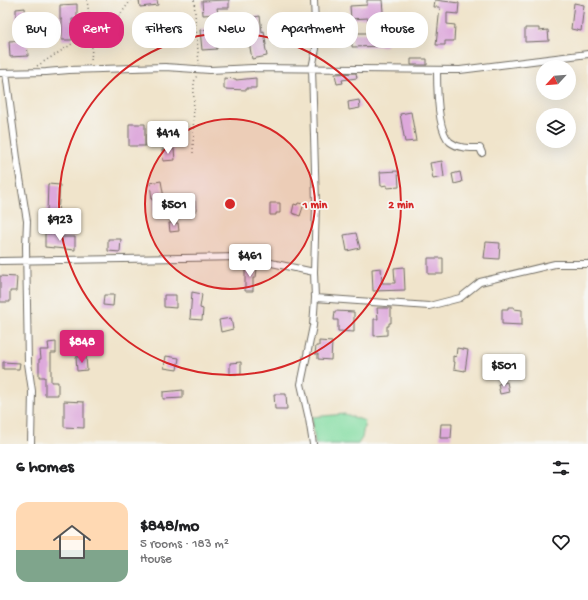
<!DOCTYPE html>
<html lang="en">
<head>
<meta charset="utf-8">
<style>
	body { margin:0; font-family:"Gochi Hand",sans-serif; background:#f6f6f6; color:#202124; height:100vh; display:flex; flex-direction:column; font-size:15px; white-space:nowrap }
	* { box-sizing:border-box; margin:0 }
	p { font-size:13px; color:#757577 }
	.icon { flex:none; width:22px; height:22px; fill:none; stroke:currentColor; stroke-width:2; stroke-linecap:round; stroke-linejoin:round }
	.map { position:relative; height:444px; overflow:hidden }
	.panel { display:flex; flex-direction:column; background:#fff; flex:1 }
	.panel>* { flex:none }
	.top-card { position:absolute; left:12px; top:12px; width:564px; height:36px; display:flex; gap:8px }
	.needle { width:26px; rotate:244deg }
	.fabs { position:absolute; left:536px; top:60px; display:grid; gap:8px }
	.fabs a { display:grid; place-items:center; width:40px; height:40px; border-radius:50%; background:#fff; box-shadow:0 4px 16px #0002; font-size:20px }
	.price { position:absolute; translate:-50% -34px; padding:0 9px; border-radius:4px; background:#fff; color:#222; font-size:13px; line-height:26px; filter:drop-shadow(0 1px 2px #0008) }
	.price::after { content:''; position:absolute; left:50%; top:24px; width:12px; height:9px; margin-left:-6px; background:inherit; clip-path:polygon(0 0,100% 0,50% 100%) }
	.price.selected { background:#db2777; color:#fff }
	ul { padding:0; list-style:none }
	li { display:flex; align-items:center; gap:12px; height:100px; padding:0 16px }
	li span { display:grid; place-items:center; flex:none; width:112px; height:80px; border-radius:12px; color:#555 }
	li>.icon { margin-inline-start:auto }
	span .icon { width:48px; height:48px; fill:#fffc; stroke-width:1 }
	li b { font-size:17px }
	h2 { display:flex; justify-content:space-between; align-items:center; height:48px; padding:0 16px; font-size:17px }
	.pill { padding:0 14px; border-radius:16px; background:#fff; box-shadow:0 4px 16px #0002; font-size:14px; line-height:36px }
	.pill.selected { background:#db2777; color:#fff }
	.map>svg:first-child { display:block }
	.green { fill:#83dda3; stroke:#578467 }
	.building { fill:#dda8db }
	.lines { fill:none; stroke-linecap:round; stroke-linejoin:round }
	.street-casing { stroke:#706c63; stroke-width:8 }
	.path { stroke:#706c63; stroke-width:1.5; stroke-dasharray:1 3; stroke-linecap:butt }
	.street { stroke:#fff; stroke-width:6 }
	.ring { fill:none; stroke:#d62828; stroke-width:2 }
	.centre { fill:#d62828; stroke:#f6f6f2; stroke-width:2 }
	.ring-label { font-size:12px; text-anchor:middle; font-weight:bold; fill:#d62828; stroke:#f6f6f2; stroke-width:3.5; stroke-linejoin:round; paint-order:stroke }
</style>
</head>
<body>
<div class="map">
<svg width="588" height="444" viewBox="0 0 588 444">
	<rect width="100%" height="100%" fill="#f6f6f2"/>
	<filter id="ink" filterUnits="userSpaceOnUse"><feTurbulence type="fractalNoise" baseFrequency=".025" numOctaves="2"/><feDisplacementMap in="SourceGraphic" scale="8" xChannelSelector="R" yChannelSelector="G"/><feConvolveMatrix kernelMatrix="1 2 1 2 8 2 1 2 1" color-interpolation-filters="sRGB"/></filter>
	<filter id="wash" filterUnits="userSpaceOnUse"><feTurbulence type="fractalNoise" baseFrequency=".012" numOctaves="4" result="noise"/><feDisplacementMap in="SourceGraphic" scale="16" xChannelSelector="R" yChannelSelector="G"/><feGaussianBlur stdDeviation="0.9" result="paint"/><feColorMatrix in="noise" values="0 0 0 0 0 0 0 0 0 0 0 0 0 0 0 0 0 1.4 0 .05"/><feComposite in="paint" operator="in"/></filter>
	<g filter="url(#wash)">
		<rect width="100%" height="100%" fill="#f0e4cb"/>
		<path class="green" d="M345,414l20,7 -3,17 -4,6h-43l-3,-27z"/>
		<g id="blocks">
			<path class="building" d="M139,0h18l1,5 -18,2z
				M229,0v8h-12l1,6 -15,1 -1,-14z
				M367,0h15l4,46 -34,1v-14h17l-1,-15 -17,1 -1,-13 17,-1z
				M435,0l24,3 -1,11 -11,-1v11l8,1 -1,16h-9v4h-9l4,-38h-6z
				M574,3l10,2 -3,26 -10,-2z
				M77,4v15h-5v21h-10v-21h-2v-14z
				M25,8l1,13h-10v-12z
				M260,16l2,16 2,-1 2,14h-1l2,11 -15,3 -3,-17h-4l-1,-7 5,-1 -1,-16z
				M233,24l2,9 -20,3 2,13 -15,1 -2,-20 21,-2 -1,-2z
				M525,28h14v3l9,-1 1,11 -24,1z
				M274,33l25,1v8h-16v3h-9z
				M27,40l1,16 -18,1 -1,-16z
				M411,59h16v6h-16z
				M356,73l1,5 -15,2 1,3 -6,1 -2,-10z
				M224,78l12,1v1l20,-2v10h-9v2l-23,-1z
				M359,100l1,8 -11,2 -1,-8z
				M411,112l5,29 -11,1 -5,-28z
				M129,124h16v22h-16z
				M174,149l1,11 -12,1 -1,-11z
				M442,161l2,16 -11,2 -3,-16z
				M398,171l1,16 -12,1v-3l-6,1 -1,-14z
				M460,172l2,10 -8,2 -2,-10z
				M161,181l3,17 -2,15 -9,-1 1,-12h-2l-2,-17z
				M48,184l12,1 -2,28 -11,-1z
				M195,201l1,10 -11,1 -1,-10z
				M270,203h10v10h-4v2h-6z
				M298,203l6,1 -4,12 -8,-3 2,-9 3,1z
				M169,223h9l1,8 -9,1z
				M45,233l13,1v3h17v13l-30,-3z
				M356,233l4,15 -13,3 -3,-16z
				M108,239h13l-1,13 -12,-1z
				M486,242l14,1 -1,16 -15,-1z
				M428,258h15v16h-15z
				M404,267l1,23 -32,1 -1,-22 9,-1 1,15h13l-1,-15z
				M245,268h12l-1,10h-3v13h-8z
				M0,276l17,1 -1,14h-6v11h-10z
				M192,292l10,2 -2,14 3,1 -1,11 -12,-1z
				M104,295h10l-1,11 -10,-1z
				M164,295h12v13l-12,-1z
				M508,307h6v2l8,1v15l-20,-1v-15h6z
				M377,308h14v15h-2v3h-2v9l-13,1v-17h4z
				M335,311l19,1v20l-16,-1v-11h-4z
				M231,318l2,11 -12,3 -2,-12z
				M319,341l13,1 -1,18 -13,-1v-5h-3l1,-8h3z
				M56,342v11h-5v29h7v13h-13v-18h-6v-18h2l-1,-9h9l-1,-7z
				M457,348l11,2 -3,21 -11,-2 1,-7h-2v-6l3,1z
				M86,356l1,14 -10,1 -1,-14z
				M166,356l13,2 -2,12 -13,-2z
				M3,362l17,1 -1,6h-16z
				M241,362v12h-11v-11z
				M507,382l2,10 -9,2 -2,-10z
				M183,390v8l-20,1v-7z
				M274,394h12l1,15h-12z
				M64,401l20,1v26l-20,-1z
				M441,424h11l-1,14h-11z"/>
		</g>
	</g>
	<g filter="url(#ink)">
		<use href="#blocks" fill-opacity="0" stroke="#706c63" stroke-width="1"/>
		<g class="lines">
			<g class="street-casing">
				<path id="street" d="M437,70c0,16 0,61 13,72 9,7 20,6 30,6l2,5
					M0,73l46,-1 23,-2 96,-3 45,3 43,-2 207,2 128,-16
					M6,73l12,93 9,55 -1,25 2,117 4,28 -1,53
					M0,261l243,-4 71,15
					M315,298l114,8 31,-8 20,-16 75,-18h33
					M313,444l-4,-25 -8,-35 12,-58 2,-28 -1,-26 2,-68 -4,-136 4,-19 -2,-49"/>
			</g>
			<path class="path" d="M87,0l3,22 3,6 -2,35
				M194,0l5,64
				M37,66l32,-20 24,-18 16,-5 11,-8 11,-15
				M193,153l1,-71 3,-7"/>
			<use href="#street" class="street"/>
		</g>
	</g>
	<circle cx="230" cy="204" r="85" fill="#d62828" fill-opacity=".12"/>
	<g class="ring">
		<circle cx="230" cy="204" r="85"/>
		<circle cx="230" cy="204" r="171"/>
	</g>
	<circle cx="230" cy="204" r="6" class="centre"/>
	<g class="ring-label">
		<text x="315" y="208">1 min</text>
		<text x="401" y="208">2 min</text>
	</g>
</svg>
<div class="fabs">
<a><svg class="needle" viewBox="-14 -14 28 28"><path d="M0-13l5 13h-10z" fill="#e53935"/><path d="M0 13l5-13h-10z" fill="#757577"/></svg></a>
<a><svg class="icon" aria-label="layers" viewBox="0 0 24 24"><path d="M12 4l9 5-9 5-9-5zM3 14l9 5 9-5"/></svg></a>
</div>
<b class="price" style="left:168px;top:155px">$414</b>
<b class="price" style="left:174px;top:227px">$501</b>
<b class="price" style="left:60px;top:242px">$923</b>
<b class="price" style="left:250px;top:278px">$461</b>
<b class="price selected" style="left:82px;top:364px">$848</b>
<b class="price" style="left:504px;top:388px">$501</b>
<div class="top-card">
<a class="pill">Buy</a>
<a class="pill selected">Rent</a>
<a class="pill">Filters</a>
<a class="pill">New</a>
<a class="pill">Apartment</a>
<a class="pill">House</a>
</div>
</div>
<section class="panel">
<h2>6 homes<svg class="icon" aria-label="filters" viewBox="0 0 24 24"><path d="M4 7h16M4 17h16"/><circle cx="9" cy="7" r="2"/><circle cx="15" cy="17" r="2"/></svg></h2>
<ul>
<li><span style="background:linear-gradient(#ffd9b3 60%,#7fa58c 0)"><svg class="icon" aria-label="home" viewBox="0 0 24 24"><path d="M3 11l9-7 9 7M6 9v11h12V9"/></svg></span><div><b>$848/mo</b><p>5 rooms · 183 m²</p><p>House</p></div><svg class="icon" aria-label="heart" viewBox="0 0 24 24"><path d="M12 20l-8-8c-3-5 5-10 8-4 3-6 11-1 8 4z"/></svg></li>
</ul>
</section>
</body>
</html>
